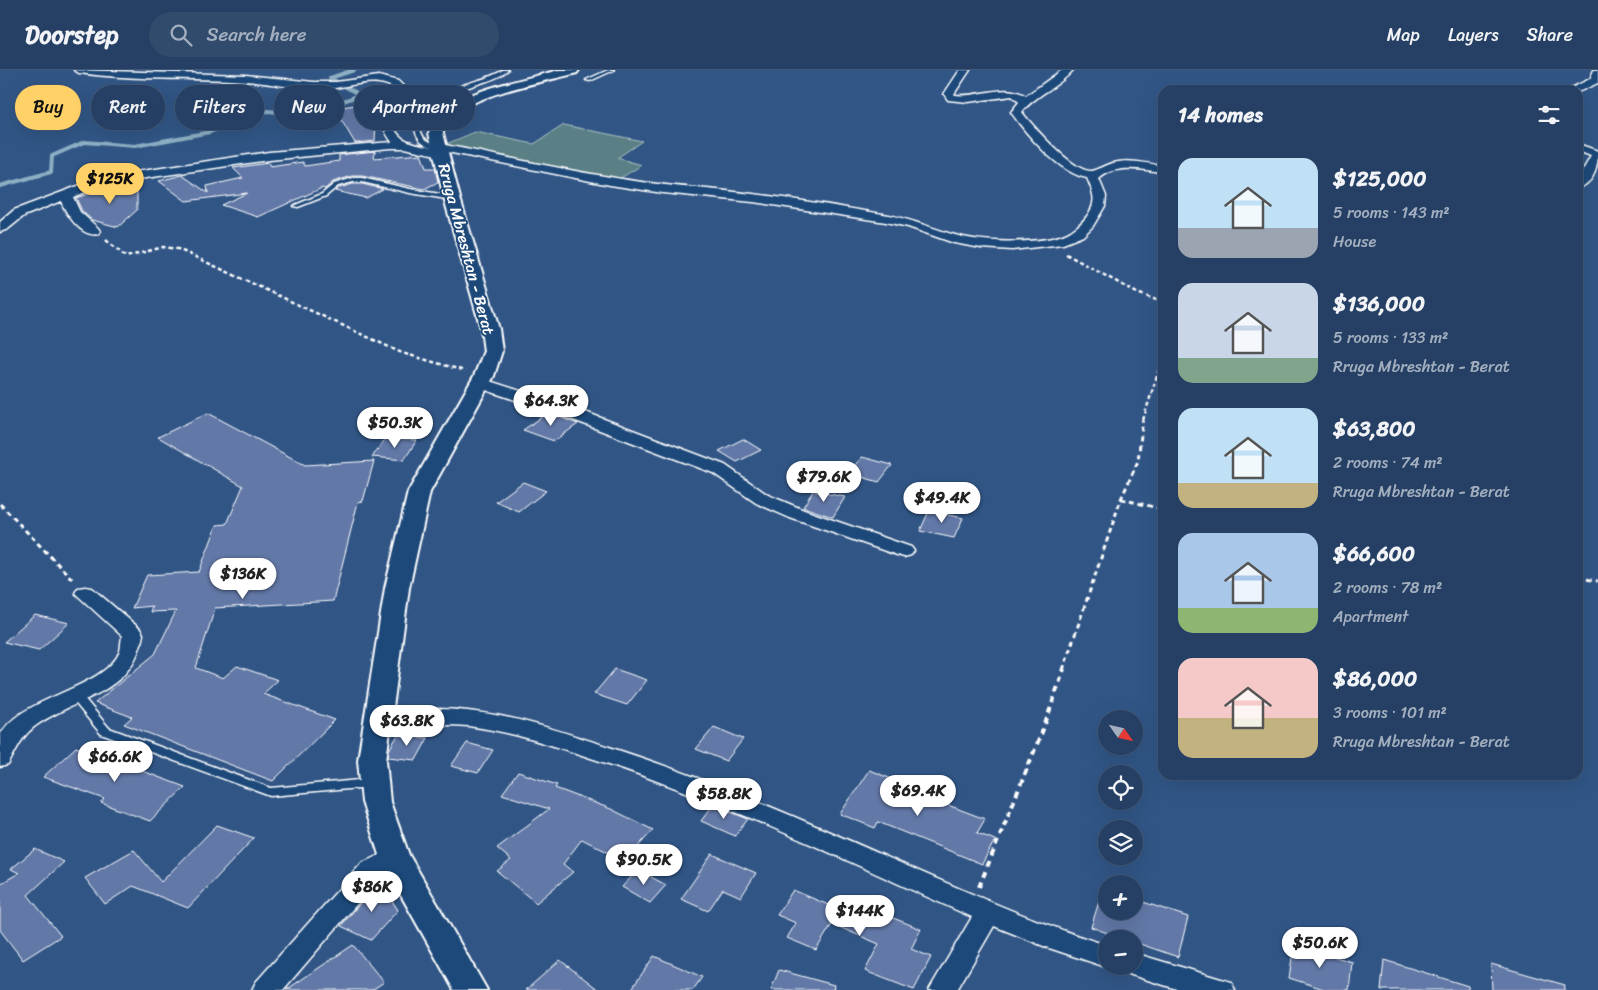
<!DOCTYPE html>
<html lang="en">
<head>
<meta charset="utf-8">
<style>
	body { margin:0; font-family:Sriracha,sans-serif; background:#314b6d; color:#f1f3f6; height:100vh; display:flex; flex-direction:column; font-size:19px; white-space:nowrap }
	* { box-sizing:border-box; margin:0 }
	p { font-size:16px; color:#a3afbf }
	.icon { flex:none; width:28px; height:28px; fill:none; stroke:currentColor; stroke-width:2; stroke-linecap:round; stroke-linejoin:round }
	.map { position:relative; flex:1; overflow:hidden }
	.side { position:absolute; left:1158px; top:15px; width:425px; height:695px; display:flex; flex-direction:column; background:#254064; border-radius:15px; box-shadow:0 5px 20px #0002,0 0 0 1px #425978 }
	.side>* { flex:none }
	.hud { position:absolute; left:15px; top:15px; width:475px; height:45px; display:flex; gap:10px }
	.needle { width:32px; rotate:124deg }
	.buttons { position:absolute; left:1098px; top:640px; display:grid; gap:10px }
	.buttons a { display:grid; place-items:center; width:45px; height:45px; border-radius:50%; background:#254064; box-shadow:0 5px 20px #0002,0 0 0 1px #425978; font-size:25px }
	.price { position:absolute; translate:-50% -42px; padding:0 11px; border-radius:18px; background:#fff; color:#222; font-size:16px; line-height:32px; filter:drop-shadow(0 1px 2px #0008) }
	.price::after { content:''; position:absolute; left:50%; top:30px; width:15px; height:11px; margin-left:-8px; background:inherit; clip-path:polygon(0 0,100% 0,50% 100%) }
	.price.selected { background:#ffd166; color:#111 }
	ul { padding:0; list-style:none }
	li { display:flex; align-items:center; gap:15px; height:125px; padding:0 20px }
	li span { display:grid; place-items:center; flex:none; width:140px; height:100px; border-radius:15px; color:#555 }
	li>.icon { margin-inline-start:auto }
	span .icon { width:60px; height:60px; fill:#fffc; stroke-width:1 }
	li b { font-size:21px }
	h2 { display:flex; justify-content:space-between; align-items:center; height:60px; padding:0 20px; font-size:21px }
	.pill { padding:0 18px; border-radius:22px; background:#254064; box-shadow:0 5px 20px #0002,0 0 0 1px #425978; font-size:18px; line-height:45px }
	.pill.selected { background:#ffd166; color:#111 }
	header { display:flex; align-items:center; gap:30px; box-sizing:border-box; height:70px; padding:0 25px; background:#254064; border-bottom:1px solid #425978 }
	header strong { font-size:24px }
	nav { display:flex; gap:28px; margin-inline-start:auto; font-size:18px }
	.search { width:350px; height:45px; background:#314b6d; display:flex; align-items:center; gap:12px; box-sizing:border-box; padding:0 18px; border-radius:28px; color:#a3afbf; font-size:19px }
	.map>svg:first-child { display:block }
	.green { fill:#5a8086; stroke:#acc0c2 }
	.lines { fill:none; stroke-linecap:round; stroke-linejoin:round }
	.stream { stroke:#8dafc3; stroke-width:4 }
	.building { fill:#6278a7; stroke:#fff }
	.service-casing { stroke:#fff; stroke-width:3 }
	.minor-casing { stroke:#fff; stroke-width:3 }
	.tertiary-casing { stroke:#fff; stroke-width:4 }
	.path-far2 { stroke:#fff; stroke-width:2.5; stroke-dasharray:4 3; stroke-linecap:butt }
	.path-far1 { stroke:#fff; stroke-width:3; stroke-dasharray:5 4; stroke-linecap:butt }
	.path { stroke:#fff; stroke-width:4; stroke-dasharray:6 5; stroke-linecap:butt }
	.service { fill:#1f4a7a; fill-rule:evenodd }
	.minor { fill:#1f4a7a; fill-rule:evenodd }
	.tertiary { fill:#1f4a7a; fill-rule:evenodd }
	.labels { text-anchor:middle; stroke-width:4; stroke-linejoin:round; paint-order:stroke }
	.street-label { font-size:16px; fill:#fff; stroke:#1f4a7a }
</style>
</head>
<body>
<header>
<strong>Doorstep</strong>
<div class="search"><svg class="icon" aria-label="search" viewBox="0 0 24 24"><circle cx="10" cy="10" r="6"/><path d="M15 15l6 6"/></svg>Search here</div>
<nav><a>Map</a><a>Layers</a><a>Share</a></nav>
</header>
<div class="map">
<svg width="1598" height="920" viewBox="0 0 1598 920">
	<rect width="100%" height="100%" fill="#315686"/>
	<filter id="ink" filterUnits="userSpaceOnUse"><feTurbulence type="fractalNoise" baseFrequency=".02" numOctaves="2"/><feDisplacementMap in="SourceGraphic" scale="10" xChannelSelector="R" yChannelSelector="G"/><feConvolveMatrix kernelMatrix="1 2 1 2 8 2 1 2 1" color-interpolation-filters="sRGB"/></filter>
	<g filter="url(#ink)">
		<path class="green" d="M564,55l78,16 -25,17 25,7 -23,14 -175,-34 31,-13 59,12z"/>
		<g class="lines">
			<path class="stream" d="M337,12l-7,-4 24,-8
				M0,116l51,-14 1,-16 32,-14 51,4 75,-14 56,-21 42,3 52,-19 -14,-8"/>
		</g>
		<path class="building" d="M377,32l-2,39 -20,2 -21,-35z
			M375,81l-1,7 47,-4 5,14h9l3,14 -14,7 -62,-13h-10l-19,6 -8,7 -3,-1 -64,29 -37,-12 26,-12 -61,8 -27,-20 23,-6 26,18 -1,-7 36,-8 -10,-10 35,-5 2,4 33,-5 2,4 34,-5v-6z
			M117,114l1,8 19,-5v23l-19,17 -26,-7 -10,-9 -6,-13 18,-6 12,-6z
			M353,114h9l21,5 -17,9 -31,-7 4,-3z
			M208,343l97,52 69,-4 -11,40 -5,1 -25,99 -118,7 -19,60 27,10 14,-12 41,14 -15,14 72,26 -62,61 -149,-57 8,-7 -37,-14 60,-49 21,-43 -26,1 2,-6 -20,2 15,-33 52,-3 18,-47 10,-1 16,-38 -85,-49z
			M548,343l19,7 11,4 -24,17 -31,-11z
			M386,368l31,2 -13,20 -32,-3z
			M743,369l18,11 -24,12 -18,-11z
			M862,387l30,8 -13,17 -31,-9z
			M523,412l23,9 -27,21 -23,-10z
			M813,421l32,6 -12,20 -30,-10z
			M929,441l34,7 -9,20 -34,-7z
			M35,545l34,8 -30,27 -35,-8z
			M615,599l32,11 -20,25 -33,-11z
			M714,657l29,12 -17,22 -30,-12z
			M398,665l30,3 -12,22 -28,-3 1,-7z
			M467,673l26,7 -15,23 -27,-7z
			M76,677l34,12 75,28 -35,34 -49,-18 4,-4 -62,-22z
			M869,700l33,13 -2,4 85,32 -8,14 18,7 -13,24 -104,-42 -3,6 -35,-14z
			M518,702l39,13 -2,3 56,21 42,21 -28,31 -43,-22 -19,25 10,8 -37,31 -39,-32 14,-11 -14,-12 52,-39 -47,-15z
			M713,735l35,14 -13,17 -34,-15z
			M217,755l37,13 -66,70 -55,-22 -28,18 -20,-26 49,-28 27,32z
			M35,779l29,13 -36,33 33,41 -38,24 -23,-30v-46l19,-11 -8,-4z
			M712,784l44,19 -15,24 -18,-8 -15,22 -27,-12z
			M638,800l28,15 -16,18 -28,-16z
			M379,811l19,29 -27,30 -30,-14z
			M1103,819l3,1v21h28v-12l54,18 -10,40 -44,-15v-3h-10l-33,-12z
			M793,820l71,30 6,-11 51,20 -10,20 20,8 -17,33 -49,-19 14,-27 -47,-20 -16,26 -29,-12 9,-15 -19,-8z
			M1294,874l58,18 -3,28h-22l-38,-12z
			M353,875l31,37 -12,8h-86z
			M654,886l48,21 -9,13h-62z
			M560,890l39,30h-73z
			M1384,890l84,26v4h-87z
			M1491,894l74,21 -1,5h-72z
			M779,900l55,15 -1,5h-62z"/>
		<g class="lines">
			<g class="service-casing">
				<path id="service" d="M503,0h5c-11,10 -26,12 -39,17 -19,7 -36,18 -49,32 -1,19 5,22 22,27v2c-19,0 -28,-10 -28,-29 14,-16 33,-28 52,-35 13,-4 26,-7 37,-14z
					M608,0h6l-24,11 -4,-1z
					M353,108h9l48,11 42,7 3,2 -3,2 -42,-7 -48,-11h-9l-15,4 -12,10 -28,11 -5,-1 29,-12 12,-10z
					M75,621l4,1 30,36 162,60 100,-9 4,1 1,3 -1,3 -4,1 -100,9 -170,-62 -30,-36 -1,-3 1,-3z"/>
			</g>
			<g class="minor-casing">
				<path id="minor" d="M74,0l172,5 68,7h22l43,-6 19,5 8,8c-2,8 -8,14 -10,21 -10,31 17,33 38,37l6,-3c57,11 113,24 170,33 47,9 95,11 143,17 43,5 87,13 130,20 25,4 48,14 72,21 27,8 79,9 105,1 15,-4 37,-24 33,-41 -1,-6 -4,-12 -6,-17 -28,-5 -61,-44 -76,-66l8,-10 -7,-6 -44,6 -20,-2 -4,-6 16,-24h10l-16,24 1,1c23,3 51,-13 71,1l36,-26h11c-14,17 -38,25 -51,42l3,4c11,13 49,57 67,55 6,-1 14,-6 21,-8 16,-4 33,0 49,3v6c-20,-2 -46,-9 -63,7l7,17 -1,10 -12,20 -10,10 -20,8 -51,6 -31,-2 -27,-5 -46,-16 -22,-5 -133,-20 -90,-9 -53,-8 -163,-33 -6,4 -37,-8h-14l-121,12 -164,24 -32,13 7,15 18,16 2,3 -2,3c-16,4 -32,-20 -37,-33l-37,15 -16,13 -8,3v-10l14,-12 88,-33 167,-25 123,-10c-19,-26 -3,-30 4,-52 -18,-16 -49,-2 -70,-1 -27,1 -53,-6 -80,-8 -56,-4 -111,0 -167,-8z
					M1594,0h4v13l-20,9v-2h-11l23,-11z
					M1578,74l20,7c0,15 -3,32 -20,37v-9l13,-23 -13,-5z
					M480,308l100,32 145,55 43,30 36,15 107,37 3,4 -3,4 -7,2 -7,-2 -107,-37 -34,-15 -43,-30 -145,-55 -94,-32 -2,-3 2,-3z
					M85,517l7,1 48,41 3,5c-10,62 -67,62 -109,93 -13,10 -18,24 -26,38l-8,2c0,-8 0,-22 0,-30 14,-39 105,-47 120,-86 1,-4 1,-10 2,-15l-47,-43 3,-5z
					M438,639c61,1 119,21 177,40 96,31 188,71 281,112 69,30 138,61 210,84v21h3l-3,1 -60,-20 -52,-21 -37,64h-28l43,-73c-121,-54 -240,-112 -366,-154 -45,-15 -91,-31 -138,-37 -31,-3 -61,1 -91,3l-8,-2 -3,-6 3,-6 8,-2z
					M395,778l9,3 3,7 -3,7 -24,12 -97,113h-31l4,-8 106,-119z
					M1134,883l97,29 4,8h-55l-55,-17 -4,-7h13z"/>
			</g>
			<g class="tertiary-casing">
				<path id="tertiary" d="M559,0h20l-2,3c-45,12 -94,18 -133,47l-1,13 17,65 39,131 3,22 -8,25 -64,116 -21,96 -23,172 4,42 19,53 78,135h-33l-74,-132 -18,-56 -4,-42 27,-172 23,-96 66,-116 10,-25 -3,-22 -37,-131 -15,-65 4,-17c38,-28 82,-34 126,-46z"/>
			</g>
			<path class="path-far2" d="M106,170l20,17 37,-10 15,2 224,104 63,18
				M1066,184l71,39 25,9
				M1143,350l19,-60"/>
			<path class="path-far1" d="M1121,429l41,10
				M0,434l74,77
				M1578,508l20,3
				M1063,600l58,-171 17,-38 5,-43"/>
			<path class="path" d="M979,817l65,-160 20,-58"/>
			<use href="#service" class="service"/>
			<use href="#minor" class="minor"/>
			<use href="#tertiary" class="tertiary"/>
		</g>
	</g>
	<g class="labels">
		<g class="street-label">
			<text transform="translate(467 179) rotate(75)" y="6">Rruga Mbreshtan - Berat</text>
		</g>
	</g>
</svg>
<div class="buttons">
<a><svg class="needle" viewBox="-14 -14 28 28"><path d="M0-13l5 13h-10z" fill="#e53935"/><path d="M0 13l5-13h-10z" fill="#a3afbf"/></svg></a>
<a><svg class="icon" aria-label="locate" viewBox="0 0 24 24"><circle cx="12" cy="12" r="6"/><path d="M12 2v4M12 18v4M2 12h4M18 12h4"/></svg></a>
<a><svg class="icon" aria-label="layers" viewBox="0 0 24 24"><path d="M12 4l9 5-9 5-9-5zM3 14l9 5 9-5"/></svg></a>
<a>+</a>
<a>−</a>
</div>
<b class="price selected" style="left:110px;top:135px">$125K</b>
<b class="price" style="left:551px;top:357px">$64.3K</b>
<b class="price" style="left:395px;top:379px">$50.3K</b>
<b class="price" style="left:824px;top:433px">$79.6K</b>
<b class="price" style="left:942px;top:454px">$49.4K</b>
<b class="price" style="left:243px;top:530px">$136K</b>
<b class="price" style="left:407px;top:677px">$63.8K</b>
<b class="price" style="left:115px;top:713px">$66.6K</b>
<b class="price" style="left:918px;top:747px">$69.4K</b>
<b class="price" style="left:724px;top:750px">$58.8K</b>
<b class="price" style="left:644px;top:816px">$90.5K</b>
<b class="price" style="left:372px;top:843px">$86K</b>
<b class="price" style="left:860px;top:867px">$144K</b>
<b class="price" style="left:1320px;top:899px">$50.6K</b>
<div class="hud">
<a class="pill selected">Buy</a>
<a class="pill">Rent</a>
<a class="pill">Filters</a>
<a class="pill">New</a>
<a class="pill">Apartment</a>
</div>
<section class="side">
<h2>14 homes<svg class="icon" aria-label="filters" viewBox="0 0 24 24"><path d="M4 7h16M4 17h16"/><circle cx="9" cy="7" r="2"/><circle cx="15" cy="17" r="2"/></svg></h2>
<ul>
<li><span style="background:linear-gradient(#bfe0f5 70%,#9aa5b1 0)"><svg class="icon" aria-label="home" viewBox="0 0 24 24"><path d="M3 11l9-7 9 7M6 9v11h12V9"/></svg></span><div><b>$125,000</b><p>5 rooms · 143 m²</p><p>House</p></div></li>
<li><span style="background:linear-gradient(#c9d6e8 75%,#7fa58c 0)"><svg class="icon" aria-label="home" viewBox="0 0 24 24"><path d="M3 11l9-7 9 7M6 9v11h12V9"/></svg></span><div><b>$136,000</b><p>5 rooms · 133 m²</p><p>Rruga Mbreshtan - Berat</p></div></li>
<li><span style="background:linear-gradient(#bfe0f5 75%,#c2b280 0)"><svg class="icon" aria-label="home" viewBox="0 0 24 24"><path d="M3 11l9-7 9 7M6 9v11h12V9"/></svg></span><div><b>$63,800</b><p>2 rooms · 74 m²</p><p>Rruga Mbreshtan - Berat</p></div></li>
<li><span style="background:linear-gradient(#a9c7e8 75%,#8fb573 0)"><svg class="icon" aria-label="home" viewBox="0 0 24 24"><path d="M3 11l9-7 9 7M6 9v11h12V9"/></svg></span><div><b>$66,600</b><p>2 rooms · 78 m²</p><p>Apartment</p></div></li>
<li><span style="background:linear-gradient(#f6c9c9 60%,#c2b280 0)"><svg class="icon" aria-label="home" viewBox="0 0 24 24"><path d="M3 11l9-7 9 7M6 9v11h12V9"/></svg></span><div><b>$86,000</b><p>3 rooms · 101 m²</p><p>Rruga Mbreshtan - Berat</p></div></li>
</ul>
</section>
</div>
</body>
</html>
